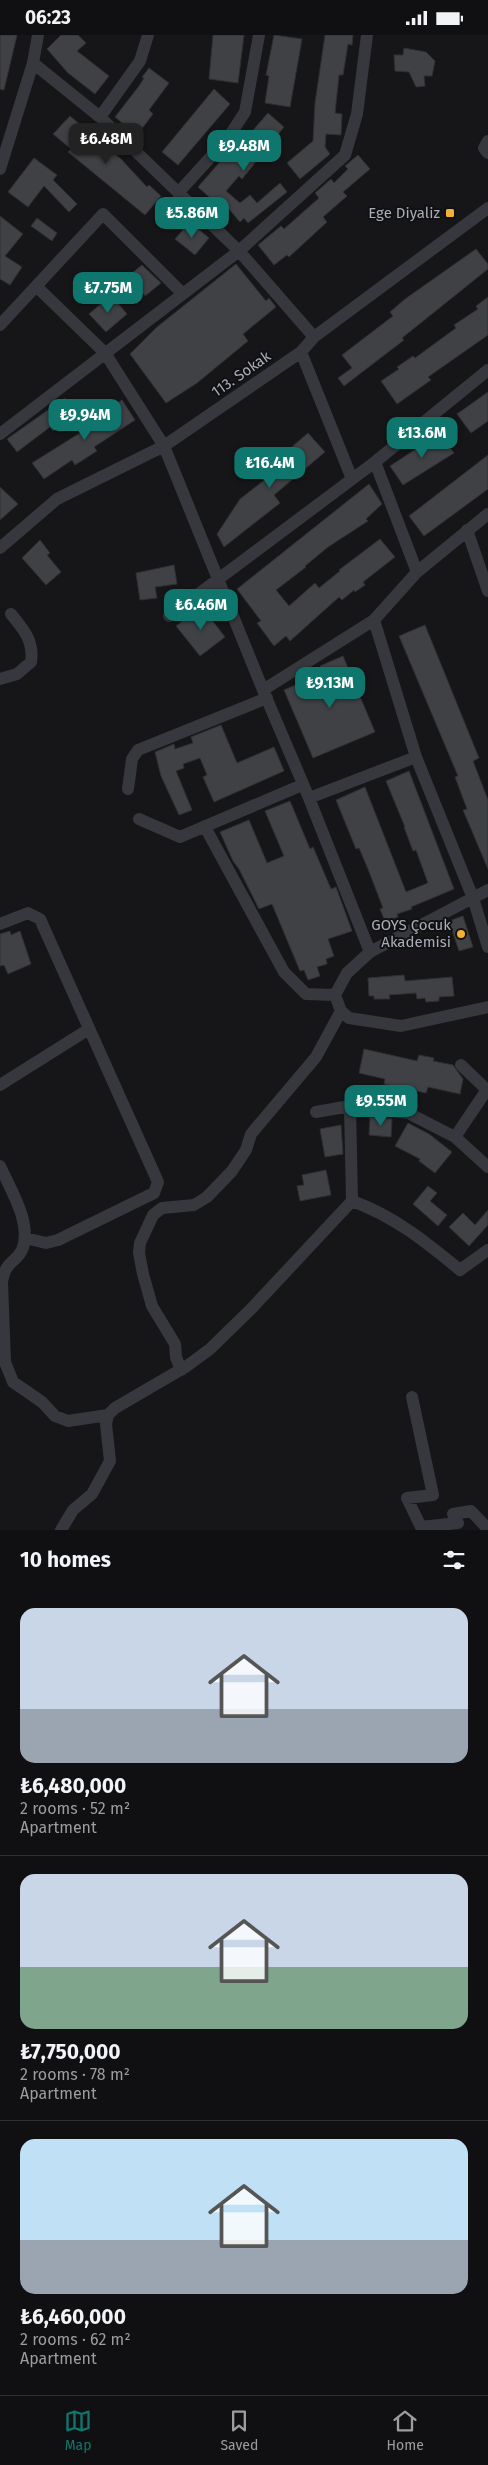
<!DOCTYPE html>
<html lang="en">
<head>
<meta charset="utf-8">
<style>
	body { margin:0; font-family:"Fira Sans",sans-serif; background:#19191b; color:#f1f3f6; height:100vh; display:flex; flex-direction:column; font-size:19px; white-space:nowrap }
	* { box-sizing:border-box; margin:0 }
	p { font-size:16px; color:#9c9d9f }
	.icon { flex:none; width:28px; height:28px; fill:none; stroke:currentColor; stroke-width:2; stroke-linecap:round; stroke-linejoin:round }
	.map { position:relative; height:1495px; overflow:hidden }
	.sheet { display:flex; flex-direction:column; background:#101012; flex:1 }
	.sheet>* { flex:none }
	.price { position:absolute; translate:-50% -42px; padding:0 11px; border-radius:10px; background:#0f766e; color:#fff; font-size:16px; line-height:32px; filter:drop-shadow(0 1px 2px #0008) }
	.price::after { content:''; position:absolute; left:50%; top:30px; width:15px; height:11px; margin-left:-8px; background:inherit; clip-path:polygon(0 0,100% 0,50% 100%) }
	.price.on { background:#222; color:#fff }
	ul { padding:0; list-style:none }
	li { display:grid; align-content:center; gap:10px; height:265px; padding:0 20px }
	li+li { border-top:1px solid #303032 }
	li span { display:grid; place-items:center; height:155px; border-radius:15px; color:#555 }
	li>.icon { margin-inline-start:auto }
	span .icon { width:90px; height:90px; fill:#fffc; stroke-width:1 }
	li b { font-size:21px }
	h2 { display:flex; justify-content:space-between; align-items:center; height:60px; padding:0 20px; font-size:21px }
	.status { display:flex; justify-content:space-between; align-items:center; height:35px; padding:0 25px; background:#101012; direction:ltr }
	.status svg { height:14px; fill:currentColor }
	.tabs { display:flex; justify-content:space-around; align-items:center; height:70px; border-top:1px solid #303032; background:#101012; font-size:14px; color:#9c9d9f }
	.tabs a { display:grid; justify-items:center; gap:2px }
	.tabs .on { color:#0f766e }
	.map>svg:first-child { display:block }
	.building { fill:#404145; stroke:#303034 }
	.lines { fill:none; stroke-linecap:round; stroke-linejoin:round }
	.minor { stroke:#37383d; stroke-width:12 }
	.poi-dot { fill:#f2b134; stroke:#111113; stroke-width:2 }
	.labels { text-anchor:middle; stroke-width:4; stroke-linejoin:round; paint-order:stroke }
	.poi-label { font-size:15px; fill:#a8adb8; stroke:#111113; text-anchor:end }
	.street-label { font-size:15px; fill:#a8adb8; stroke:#111113 }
</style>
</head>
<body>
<div class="status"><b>06:23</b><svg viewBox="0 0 49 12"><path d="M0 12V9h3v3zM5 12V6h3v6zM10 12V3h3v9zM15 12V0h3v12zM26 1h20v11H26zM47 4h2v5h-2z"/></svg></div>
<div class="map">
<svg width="488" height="1495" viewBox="0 0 488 1495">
	<rect width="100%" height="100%" fill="#161618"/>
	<path class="building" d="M0,0h17l-13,55 -4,-1z
		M61,0h17l8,8 -9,8 32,25 -14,18 -27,-21 -21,-24z
		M213,0h31l-6,48 -29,-4z
		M274,0l28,4 -12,68 -25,-4 4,-27 -3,-1z
		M325,0h28l-1,10 -4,-1 -5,31h-4l-4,38 7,1 -1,21 -15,-1 -1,13 5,7 -30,25 -13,-16 26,-22 2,-38z
		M404,13l22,4 9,9 -3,15h-8l1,10 -9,1 -7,-15 -14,-1 -1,-16h9z
		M149,33l20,15 -20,27 4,4 -16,21 -22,-18 24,-31 5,-8 -2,-1z
		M214,54l16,15 -52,61 -16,-13z
		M268,78l16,14 -42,52 -3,-3 -13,15 14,12 10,-8 7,8 23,-20 7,9 -39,31 -4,-5 -4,4 -18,-21 -4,4 -20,-18 27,-31 3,2 17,-22 2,1z
		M70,81l51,43 26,28 2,-2 12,11 -16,19 -77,-63 3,-3 -18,-15z
		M358,120l12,14 -27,23 4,4 -24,21 4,5 -38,35 -2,-2 -13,10 -16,-20 23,-19 3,3 35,-31 -4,-5 16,-14 3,4 14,-14 -3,-3z
		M34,123l23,17 -4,5 24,24 -8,8 -25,-26 -16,21 -20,-15z
		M0,181l23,18 -18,22 17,11 -12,18 -10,-6z
		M37,183l20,15 -5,8 -21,-15z
		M190,187l19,16 -14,17 -20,-16z
		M476,214l12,15v5l-86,69 2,2 -60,46 -6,-8 14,-10 -10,-13 51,-39 -3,-4 15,-13z
		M236,229l30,37 3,-3 7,9 -33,27 5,7 -51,42 -31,20 -36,-49 27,-27z
		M142,230l19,18 -16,13 -14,-22z
		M111,260l16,19 -21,18 -17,-18z
		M488,262v38l-60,42 3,3 -34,24 -16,-23 18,-12 -2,-2 16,-11 2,2 41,-30 -2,-3 24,-16 -2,-3z
		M488,357v29l-17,12 -14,-19z
		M65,363l11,15 -23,18 -3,-4 -33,25 -10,-13z
		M122,365l13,20 -41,27 3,4 -22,14 -3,-5 -28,19 -12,-16 64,-40 -1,-2 13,-8 -2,-2z
		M308,398l17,19 -51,43 6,8 -56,44 -7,-13 23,-35 31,-24 -5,-6z
		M439,399l15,19 -51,32 -13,-19z
		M488,420v34l-64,47 -15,-20z
		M369,449l13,20 -16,15 2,2 -40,26 -23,19 1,1 -30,23 13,16 26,-23 4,5 21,-17 -1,-1 41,-31 15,18 -32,25 2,3 -10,7 -1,-2 -12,10 -3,-3 -49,44 -4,-5 -12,10 -17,-23 4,-2 -24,-32z
		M0,452l18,17 -18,16z
		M40,505l10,13 -3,2 14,17 -15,13 -24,-27z
		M174,530l3,19 -22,3 2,11 -17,2 -4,-27z
		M202,572l23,30 -25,19 -24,-30z
		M425,590l54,133 -6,3 15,39v69l-25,-59 4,-1 -12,-32 3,-1 -59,-140z
		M343,621l32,76 -62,26 -29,-68 39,-17 -3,-7z
		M221,690l16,38 37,-16 10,24 -70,31 -11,-25 4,-2 -7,-17 -17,6 1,4 -8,3 16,39 -13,5 -18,-39 -6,-24 19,-8 1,5 18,-6 -2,-6z
		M409,736l45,118 -43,18 1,2 -15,5 1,3 -13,4 -5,-12 3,-1 -15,-39 -9,-21 -3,1 -20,-49 29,-13 41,105 22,-9 -12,-33 -3,1 -9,-24h1l-19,-46z
		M290,766l20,48 3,-2 18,42 5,-2 16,44 -24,8 6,17 -8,3 1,5 -10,3 3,9 -12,4 -4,-10 -4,1 -28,-67 -13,5 -20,-40 -6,-8 -13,-29 29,-12 18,43 17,-7 -19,-45z
		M463,881l10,31 -14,4 -10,-30z
		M10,896l1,4 9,-4 11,33 -23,10 -4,-9 -4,1v-32z
		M404,940l1,6 47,-4 2,19 -15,1v4l-13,1 -1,-4 -8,1 -1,-6 -27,2 1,4h-16v-3h-5l-1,-18z
		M364,1014l53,12 2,-6 15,3 -1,3 20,4 10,14 -3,15 -32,-7 -2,6 -42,-9 1,-5 -26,-6z
		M370,1082l22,2 -1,18 -22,-2z
		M408,1088l21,11 23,18 -17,21 -16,-12 1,-2 -25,-13z
		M341,1090l2,29 -18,3 -5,-28z
		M326,1135l5,25 -31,6 -3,-15 7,-1 -2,-10z
		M428,1151l9,7 -7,8 17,14 -9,11 -25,-22z
		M488,1175v15l-19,21 -20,-19 14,-14 12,12z"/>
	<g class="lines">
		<path class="minor" d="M38,0l-5,28 67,54 139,134 75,86
			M100,82l40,-56 8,-26
			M488,106l-4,7 4,5
			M0,134l33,-106
			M178,158l50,-55 17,-26 14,-77
			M37,252l68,66 59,93 99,244
			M0,290l103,-111 80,80
			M301,317l51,127
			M0,399l239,-183 106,-96 12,-41 10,-79
			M375,427l42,110
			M467,495l21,61
			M0,513l57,-49 107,-53 137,-94 13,-15 174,-129
			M169,581l206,-154 113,-92
			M374,585l42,137 57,141 15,49
			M0,644l17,-5 14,-12c3,-21 -7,-32 -20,-48
			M128,754l4,-30 6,-9 129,-52
			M309,763l107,-41
			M139,784l41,18 122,-52
			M205,792l79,145 22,22 29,1
			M488,855l-118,62 -23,21 -12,22 6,16 8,7 52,8 87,-19
			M0,889l28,-11 12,6 118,263 -4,11 -96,47 -12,3 -21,-5
			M370,917l-61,-154 -46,-108 111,-70 43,-48 71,-58
			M461,1030l27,26
			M0,1050l89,-56
			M316,1077l34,-6
			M455,1102l31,-46
			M0,1131c10,23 33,58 22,84 -7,14 -16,10 -20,32l3,80 8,20 29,20 13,14 13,5 40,-6
			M488,1132l-33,-30 -47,-24 -58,-7 2,95c42,15 74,41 108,69l28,-20
			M181,1335l-5,-13 -1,-13 -23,-38 -9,-32 -4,-21 1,-10 7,-15 6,-13 9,-7 32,-3 13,-8 25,-26 14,-21 5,-16 65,-77 25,-46
			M412,1362l21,98 -26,3 14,29 37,-4 -5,-9 18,-3 17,18
			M61,1495l12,-20 19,-16 18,-33 -4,-37 2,-9 7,-7 72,-42 23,-17 42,-41 100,-107"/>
	</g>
	<g class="poi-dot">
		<rect x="445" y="173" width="10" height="10" rx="2.5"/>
		<circle cx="461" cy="899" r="5"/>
	</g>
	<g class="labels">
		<g class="poi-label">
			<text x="440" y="183">Ege Diyaliz</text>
			<text x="451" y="895">GOYS Çocuk<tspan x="451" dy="17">Akademisi</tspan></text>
		</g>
		<g class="street-label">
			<text transform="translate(241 339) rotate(-35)" y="5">113. Sokak</text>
		</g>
	</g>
</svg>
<b class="price on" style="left:106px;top:130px">₺6.48M</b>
<b class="price" style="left:244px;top:137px">₺9.48M</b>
<b class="price" style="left:192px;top:204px">₺5.86M</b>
<b class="price" style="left:108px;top:279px">₺7.75M</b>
<b class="price" style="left:85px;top:406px">₺9.94M</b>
<b class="price" style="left:422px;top:424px">₺13.6M</b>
<b class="price" style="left:270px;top:454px">₺16.4M</b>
<b class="price" style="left:201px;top:596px">₺6.46M</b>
<b class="price" style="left:330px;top:674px">₺9.13M</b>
<b class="price" style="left:381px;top:1092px">₺9.55M</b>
</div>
<section class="sheet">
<h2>10 homes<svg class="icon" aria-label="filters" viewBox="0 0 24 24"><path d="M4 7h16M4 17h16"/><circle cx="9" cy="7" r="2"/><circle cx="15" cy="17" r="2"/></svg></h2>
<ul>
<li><span style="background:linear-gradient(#c9d6e8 65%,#9aa5b1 0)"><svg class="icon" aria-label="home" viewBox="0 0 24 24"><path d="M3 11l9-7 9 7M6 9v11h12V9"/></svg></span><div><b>₺6,480,000</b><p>2 rooms · 52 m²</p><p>Apartment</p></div></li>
<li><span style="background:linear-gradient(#c9d6e8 60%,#7fa58c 0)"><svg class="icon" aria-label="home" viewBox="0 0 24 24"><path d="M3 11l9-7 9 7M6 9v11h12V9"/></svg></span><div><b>₺7,750,000</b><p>2 rooms · 78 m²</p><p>Apartment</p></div></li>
<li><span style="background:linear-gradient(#bfe0f5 65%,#9aa5b1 0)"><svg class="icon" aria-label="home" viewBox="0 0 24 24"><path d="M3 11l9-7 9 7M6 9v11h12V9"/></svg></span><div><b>₺6,460,000</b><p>2 rooms · 62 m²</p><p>Apartment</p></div></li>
</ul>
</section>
<nav class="tabs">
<a class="on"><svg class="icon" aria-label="map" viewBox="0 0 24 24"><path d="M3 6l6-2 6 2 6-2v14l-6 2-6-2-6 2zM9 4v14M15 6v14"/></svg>Map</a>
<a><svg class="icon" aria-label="saved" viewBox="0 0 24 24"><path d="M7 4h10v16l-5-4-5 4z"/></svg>Saved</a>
<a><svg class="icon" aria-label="home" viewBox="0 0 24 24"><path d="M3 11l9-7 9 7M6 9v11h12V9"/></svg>Home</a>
</nav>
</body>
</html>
